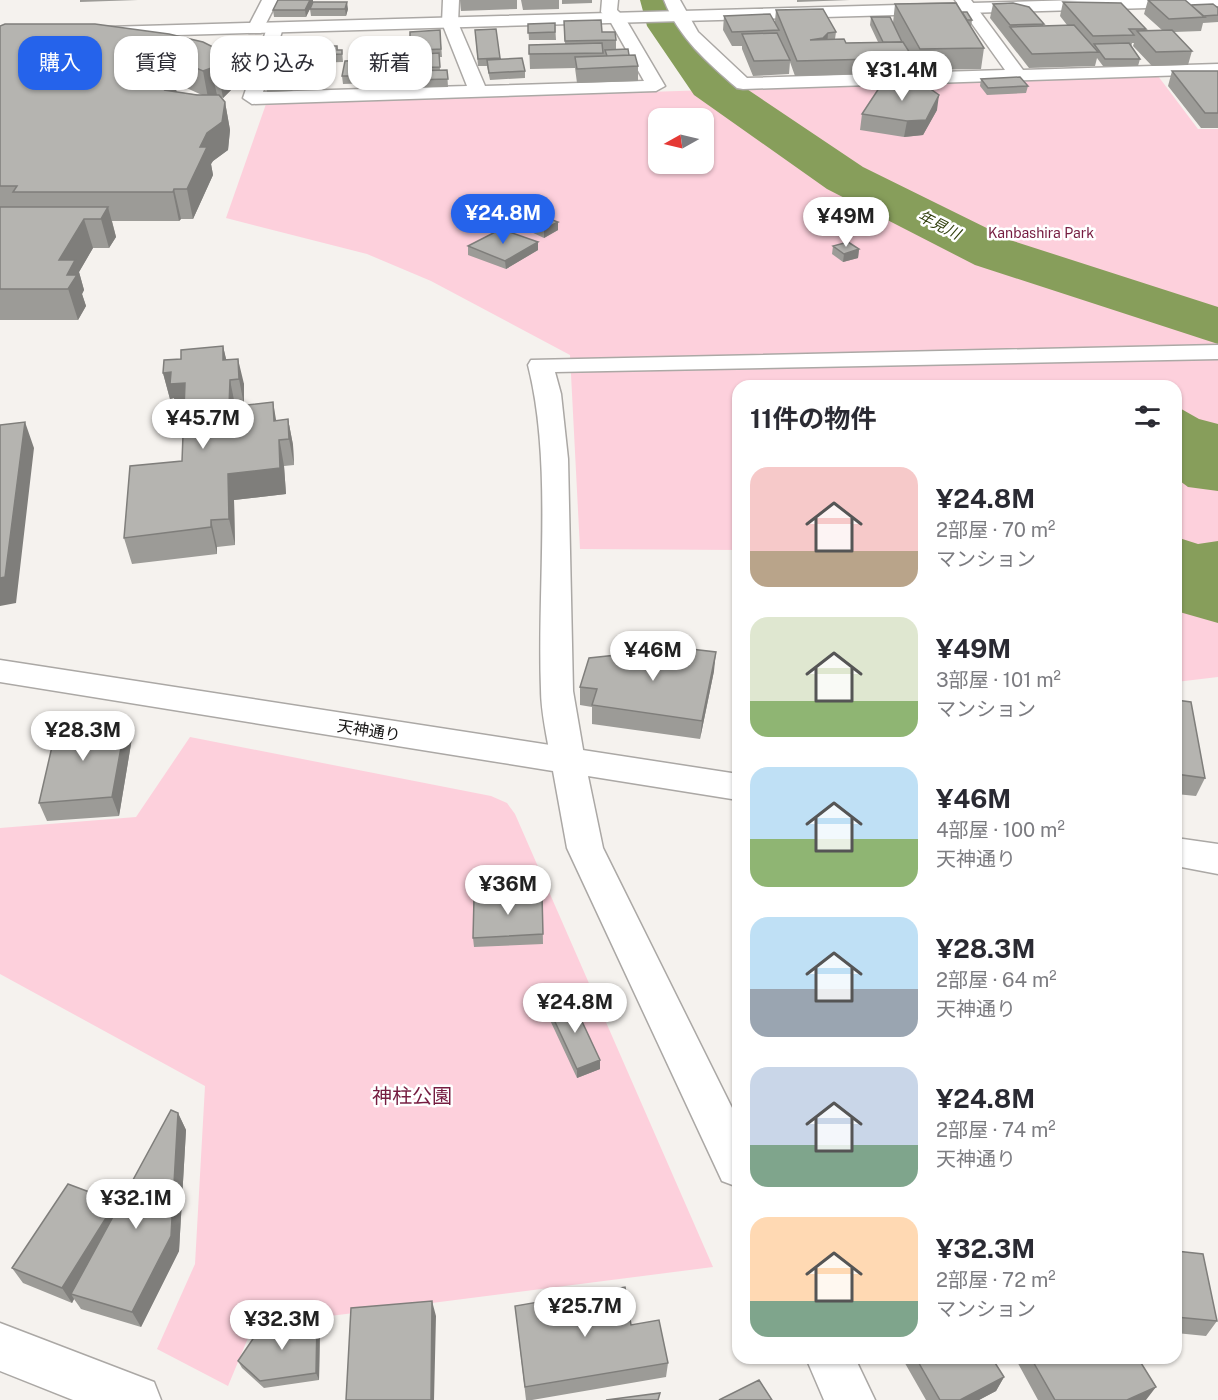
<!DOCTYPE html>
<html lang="ja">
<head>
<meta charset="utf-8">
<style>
	body { margin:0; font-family:"Public Sans","Noto Sans JP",sans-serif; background:#f2f2f3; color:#2b2b33; height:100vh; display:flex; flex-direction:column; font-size:22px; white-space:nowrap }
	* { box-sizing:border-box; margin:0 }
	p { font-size:20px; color:#7c7c81 }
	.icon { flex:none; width:33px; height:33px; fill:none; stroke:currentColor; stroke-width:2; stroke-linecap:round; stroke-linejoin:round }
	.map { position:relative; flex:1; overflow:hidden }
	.side { position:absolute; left:732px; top:380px; width:450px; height:984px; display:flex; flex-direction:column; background:#fff; border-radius:18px; box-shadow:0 2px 4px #0004 }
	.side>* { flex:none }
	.banner { position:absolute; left:18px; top:36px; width:570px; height:54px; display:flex; gap:12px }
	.needle { width:39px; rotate:262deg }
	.fabs { position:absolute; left:648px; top:108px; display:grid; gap:12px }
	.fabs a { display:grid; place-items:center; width:66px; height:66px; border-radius:12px; background:#fff; box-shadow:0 2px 4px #0004; font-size:30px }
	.price { position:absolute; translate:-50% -51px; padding:0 14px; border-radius:21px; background:#fff; color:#222; font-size:20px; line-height:39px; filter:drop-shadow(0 2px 3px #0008) }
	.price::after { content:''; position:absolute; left:50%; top:36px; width:18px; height:14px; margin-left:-9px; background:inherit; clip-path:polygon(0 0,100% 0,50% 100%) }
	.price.on { background:#2563eb; color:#fff }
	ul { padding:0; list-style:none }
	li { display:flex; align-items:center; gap:18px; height:150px; padding:0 18px }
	li span { display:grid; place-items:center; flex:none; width:168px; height:120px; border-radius:18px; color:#555 }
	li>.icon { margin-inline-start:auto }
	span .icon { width:72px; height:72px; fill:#fffc; stroke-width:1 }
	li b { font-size:26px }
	h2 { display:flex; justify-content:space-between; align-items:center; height:72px; padding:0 18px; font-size:26px }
	.pill { padding:0 21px; border-radius:18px; background:#fff; box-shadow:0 2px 4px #0004; font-size:21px; line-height:54px }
	.pill.on { background:#2563eb; color:#fff }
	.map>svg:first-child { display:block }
	.green { fill:#fdd0dc; fill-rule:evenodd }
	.water { fill:#879e5b }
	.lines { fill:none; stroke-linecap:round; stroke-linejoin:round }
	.river { fill:#879e5b; fill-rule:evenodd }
	.minor-casing { stroke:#aba8a5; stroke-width:3 }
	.tertiary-casing { stroke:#aba8a5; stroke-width:3 }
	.minor { fill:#fff; fill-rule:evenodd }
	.tertiary { fill:#fff; fill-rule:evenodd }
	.wall { fill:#9c9b97; fill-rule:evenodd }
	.shaded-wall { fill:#7f7e7b }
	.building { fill:#b5b4b0; stroke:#7f7e7b; stroke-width:1.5 }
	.labels { text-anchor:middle; stroke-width:5; stroke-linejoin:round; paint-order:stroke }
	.far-park-label { font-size:14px; fill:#761d41; stroke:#fff }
	.far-water-label { font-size:15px; font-style:italic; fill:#32410e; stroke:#fff }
	.street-label { font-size:16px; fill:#171615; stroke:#fff }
	.near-park-label { font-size:20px; fill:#761d41; stroke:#fff }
</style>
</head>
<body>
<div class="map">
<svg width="1218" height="1400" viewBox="0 0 1218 1400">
	<rect width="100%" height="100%" fill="#f5f2ee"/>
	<path class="green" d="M1158,76l40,53h20v548l-42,5v-296h-438v164l-158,-1 -10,-194 -139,-74 -64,-27 -141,-36 40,-114zM658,118h46v46h-46z
		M190,737l301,59 16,7 8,11 198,453 -460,59 -25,60 -71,-37 38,-85 10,-178 -205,-112v-146l136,-11z"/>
	<path class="water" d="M1176,406l23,13 19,5v67l-30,-4 -12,-9z
		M1176,537l22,7 20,-3v82l-42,-12z"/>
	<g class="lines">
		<path class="river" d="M640,0h40l8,25 38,50 137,92 150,74 205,66v37l-243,-79 -148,-76 -133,-94 -47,-69z"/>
		<g class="minor-casing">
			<path id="minor" d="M262,0h16l-17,33h-12l-2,-4z
				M443,0h16l-1,23 27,63 159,-5 -34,-60 -9,-9 1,-12h16l-1,10 8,8 40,68 -9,5 -404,13 -9,-6 24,-70 8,-5 8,5 -20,64 204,-6 -25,-63z
				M664,0h16l18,32 49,46 258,-8 -50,-70h16l52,70 195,-6v10l-475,15 -6,-1c-30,-26 -59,-51 -73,-88z
				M1218,345v14l-663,13 6,22 7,65 5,232 12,70 -5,9 -12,4 -12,-4 -5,-9c-4,-24 -10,-48 -10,-72 -4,-103 12,-226 -13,-324l3,-5z"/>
		</g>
		<g class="tertiary-casing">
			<path id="tertiary" d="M1078,0h140v6l-1111,31 -8,-5 8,-5z
				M0,660l738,114v26l-150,-24 15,72 135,272v67l-16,-6 -155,-333 -14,-77 -553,-89z
				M1176,838l42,6v30l-42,-8z
				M0,1323l154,59 7,18h-88l-73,-29z
				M806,1358h49l20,42h-51z"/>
		</g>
		<use href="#minor" class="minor"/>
		<use href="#tertiary" class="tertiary"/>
	</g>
	<path class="wall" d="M80,0h58l-58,2z
		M460,0h57v9l-56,2z
		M521,0h38v9l-36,1z
		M562,0h30v3l-30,1z
		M797,0h53l-53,2z
		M1148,0l70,8v14l-15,1 -2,8 -27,1 18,19 -4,14 -36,1 -19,-20 1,-3h-2l-1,4 9,12 -2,7h-35l-6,-8 -2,8 -66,2 -39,-50 3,-14 51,20 -1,2 24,-1 -7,-9 3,-14 83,27 -1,2h18l-19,-17z
		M313,2l35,7 -2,7h-35l-1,-7 3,-6 -7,14h-32l-1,-7z
		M895,4l67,8 10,8 -1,7 13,21 -3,21 -64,1 -5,-8 -1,11 -116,3 -5,-14 -1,12 -36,2 -11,-27v-3h-10l-9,-16 1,-14 51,5 1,-11 60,22 -1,7 11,4 32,-1 -8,-17 1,-8 22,6z
		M564,21l38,11 14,8v9l13,6 9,11v15l-61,2 -2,-15 -45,1 -1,-24 36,-1z
		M555,23l1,17h-27l-1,-16z
		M0,26l227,28 5,27v8l-9,9 -2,-1 4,5 5,28 -2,20 -15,11 -2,3 2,11 -20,44h-12l-2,2h-67l4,16 -7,11h-16l-14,24 5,18 -2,4 4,12 -8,14h-78zM171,81l31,14 -25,-3 -2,-6 -6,-4z
		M496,29l4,30 25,12v7l-35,2 -3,-14h-9l-3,-36z
		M440,30l2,27h-3l1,13h7l1,17 -36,1 -3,-30h-5l-1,-12 7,-1z
		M401,45l-1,17 -24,1v4l-3,16 -30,1 -1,-8 28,-16 -1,-4z
		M337,46l1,4h4l1,12 -32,1 -1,12 -15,1 -3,15 -25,1 -1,-8 21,-13v-6h-10l-1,-7 23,-10 1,11h4l-1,-3z
		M1172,71h46v57h-17l-33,-42z
		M981,79l47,7 -2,7 -39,2 -7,-9z
		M937,110l-14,25 -19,2 -44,-7 2,-16z
		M558,222v8l-14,8 -15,-7 -1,-8z
		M538,242v8l-32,19 -38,-14v-9z
		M833,246l26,3 -1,9 -15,4 -11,-8z
		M223,346l3,14 18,24v21h-9v1l41,15 12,-2 5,26 1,20 -10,1 2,28 -52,6 1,45 -18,2v7l-85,10 -8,-26 58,-77 2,-52 -7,1 -3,-12 -4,1 -7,-26 18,-14z
		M714,671l-14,68 -108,-15v-17l-12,-2v-18z
		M1176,700l29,78 -9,18 -20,-2z
		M132,738l-13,78 -72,5 -8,-18z
		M542,895l1,49 -69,3 -1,-9z
		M738,963v27l-4,-8 2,-18z
		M549,1009l51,51v9l-23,9 -28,-60z
		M178,1113l8,17 -7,121 -38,76 -60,-18 -7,-10 -2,4 -49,-20 -11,-15 104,-66 2,4z
		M1176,1251l41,70 -11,15 -30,-3z
		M515,1306l116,19 37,38 -2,14 -134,23h-6z
		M317,1320l3,7 -1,53 -55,8 -22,-20 -4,-7z
		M902,1358h90l12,19 -8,14 -17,9h-53z
		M1015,1358h123l8,42h-108z"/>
	<path class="shaded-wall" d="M310,0h3v2l-7,15 -1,-7z
		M347,2l1,7 -2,7 -1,-7z
		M828,33l-1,14 -17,-7z
		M227,54l5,27v8l-9,9 -5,-27z
		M166,55l5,26 -25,9 -7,-16 1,-11z
		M310,58l1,8 -1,9 -1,-7z
		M375,60l1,7 -3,16 -1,-7z
		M211,68l6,27 -9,3 -5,-27z
		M294,71l1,7 -3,13 -1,-7z
		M175,86l6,27 -17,-23z
		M939,95l-2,15 -14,25 -19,2 3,-16z
		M225,102l5,28 -2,20 -15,11 -2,3 2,11 -20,44 -6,-30 13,-42 7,-14z
		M174,189l7,30 -2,2 -6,-29z
		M108,207l8,30 -7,11 -8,-29z
		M84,219l9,29 -14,24 5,18 -2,4 4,12 -8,14 -19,-60z
		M558,222v8l-14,8v-9z
		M538,242v8l-32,19 -1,-8z
		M859,249l-1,9 -15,4 1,-8z
		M223,346l6,25 -6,-11z
		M238,359l6,25v21l-5,-26z
		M171,372l14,11 6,25 -14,2 -3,-12 -4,1 -7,-26z
		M230,380l5,25v28l-6,-26z
		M273,402l11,64 2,28 -52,6 1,45 -6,-26 -1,-45 46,-53z
		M288,419l5,26 1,20 -5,-26z
		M25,422l9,26 -18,155 -16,3v-28z
		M211,520l6,27v7l-6,-27z
		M716,652l-2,19 -14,68 2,-18z
		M126,720l6,18 -13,78 -7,-19z
		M600,1060v9l-23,9v-9z
		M178,1113l8,17 -7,121 -38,76 -9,-15z
		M116,1202l9,16 -54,76 3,5 -2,4 -10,-15z
		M432,1301l4,15 -2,84h-3z
		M317,1320l3,7 -1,53 -3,-7z
		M1004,1377l-8,14 -17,9h-19z
		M1156,1387l-10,13h-19z"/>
	<path class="building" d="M278,0h32l-5,10h-32z
		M1148,0h37l20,17 -36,2z
		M313,2h34l-2,7h-35z
		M1063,2l58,1 25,26h-17l5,6 -41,1z
		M956,3l28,45 -64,1 -25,-45z
		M1013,3l16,4 15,17 -34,1 -17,-21z
		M1213,4l5,4v7l-15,1 -12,-11z
		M823,9l13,23 -8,1 -5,5 -13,2 34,-1 2,4 57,-1 10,16 -116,3 -21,-51z
		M962,12h5l5,8h-5z
		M770,14l9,16 -47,2 -8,-16z
		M871,17h19l12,25h-19z
		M601,20l1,12h13l1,8 -51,1 -1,-20z
		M555,23v9l-27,1v-9z
		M5,24h90l74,10 34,8 24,12v8l-9,9 -7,-3 -8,3 -37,-16 -26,8 -1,11 18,10 9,-3 9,5 -11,4 33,5h22l6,7 -3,20 -15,11 -7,14h7l-20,42h-13l-1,3h-160l4,-6h-17v-160z
		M1074,25l24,27 -66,2 -22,-27z
		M496,29l4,29 -22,1 -3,-29z
		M440,30l1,19 -38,2v-5l7,-1v-13z
		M1172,30l20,21 -36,1 -19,-21z
		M777,33l13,27 -36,1 -12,-27z
		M400,37v17l-31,2 1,-18z
		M602,43l1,10 -74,1v-9z
		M1129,43l11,16h-35l-11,-15z
		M304,46h33v4h5v4l-39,2z
		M299,48l-1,9 -22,1 1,-9z
		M628,49l1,6 -22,1 -2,-6z
		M439,53l1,14 -31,1v-13z
		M635,55l3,11 -61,3 -2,-12z
		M310,58l-1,10 -22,1 1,-10z
		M522,58l3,13 -36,2 -2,-13z
		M375,60l-3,16h-30l3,-15z
		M447,70l1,9 -37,1v-9z
		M270,71h24l-3,13h-25z
		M1172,71h46v42h-13z
		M1020,77l8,9 -40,2 -7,-9z
		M883,82l46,6 10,7 -13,25 -19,1 -45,-7z
		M0,207h108l-7,12h-17l-25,41h16l-8,15h10l-9,14h-68z
		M542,216l16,6 -14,7 -16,-6z
		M501,229l37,13 -33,19 -37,-15z
		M848,242l11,7 -15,5 -11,-8z
		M223,346v14l15,-1 1,20 -9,1 -1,27 44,-5 1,19 14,-2 1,20 -10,1 1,28 -52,6 1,45 -18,1v7l-87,11 6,-72 52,-5 3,-78 -15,1 1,-12 -8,1 1,-13 17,-1v-9z
		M25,422l-20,155 -5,1v-153z
		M682,648l34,4 -14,69 -110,-16 5,-16 -17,-2 9,-29z
		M1176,700l15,2 14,76 -29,-4z
		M126,720l-14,77 -73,6 18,-78z
		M542,895l1,39 -70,4 1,-40z
		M572,1000l28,60 -23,9 -28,-60z
		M171,1110l7,3 -7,123 -39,76 -61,-18z
		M68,1184l48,18 -54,86 -50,-20z
		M1176,1251l27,3 14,67 -41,-4z
		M625,1287l6,38 28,-5 9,43 -143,24 -10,-81z
		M432,1301l-1,99h-85l5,-92z
		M317,1320l-1,53 -56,8 -22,-20 23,-34z
		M916,1358h76l12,19 -44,23h-20z
		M1031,1358h107l18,29 -29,13h-72z
		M759,1380l13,20h-53z
		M660,1393l-2,7h-52z"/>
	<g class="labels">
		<g class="far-park-label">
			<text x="1041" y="238">Kanbashira Park</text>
		</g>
		<g class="far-water-label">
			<text transform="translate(939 225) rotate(27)" y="5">年見川</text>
		</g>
		<g class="street-label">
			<text transform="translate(369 730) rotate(9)" y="6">天神通り</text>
		</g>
		<g class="near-park-label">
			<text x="412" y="1103">神柱公園</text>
		</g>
	</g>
</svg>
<div class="fabs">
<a><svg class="needle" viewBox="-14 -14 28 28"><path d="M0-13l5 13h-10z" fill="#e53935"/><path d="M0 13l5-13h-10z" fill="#7c7c81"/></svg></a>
</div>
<b class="price" style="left:902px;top:102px">¥31.4M</b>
<b class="price on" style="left:503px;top:245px">¥24.8M</b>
<b class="price" style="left:846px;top:248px">¥49M</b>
<b class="price" style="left:203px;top:450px">¥45.7M</b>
<b class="price" style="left:653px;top:682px">¥46M</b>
<b class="price" style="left:83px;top:762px">¥28.3M</b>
<b class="price" style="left:508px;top:916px">¥36M</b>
<b class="price" style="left:575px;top:1034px">¥24.8M</b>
<b class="price" style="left:136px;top:1230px">¥32.1M</b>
<b class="price" style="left:585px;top:1338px">¥25.7M</b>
<b class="price" style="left:282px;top:1351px">¥32.3M</b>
<div class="banner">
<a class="pill on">購入</a>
<a class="pill">賃貸</a>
<a class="pill">絞り込み</a>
<a class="pill">新着</a>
</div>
<section class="side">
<h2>11件の物件<svg class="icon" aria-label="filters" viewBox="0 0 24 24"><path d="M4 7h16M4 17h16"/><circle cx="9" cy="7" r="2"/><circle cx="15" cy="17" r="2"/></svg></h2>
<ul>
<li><span style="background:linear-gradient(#f6c9c9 70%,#b9a48a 0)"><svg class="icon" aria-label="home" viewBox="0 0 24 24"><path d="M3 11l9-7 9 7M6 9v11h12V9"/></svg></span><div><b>¥24.8M</b><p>2部屋 · 70 m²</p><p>マンション</p></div></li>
<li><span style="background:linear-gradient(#dfe7d0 70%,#8fb573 0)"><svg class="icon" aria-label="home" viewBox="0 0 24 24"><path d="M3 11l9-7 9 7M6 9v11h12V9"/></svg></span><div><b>¥49M</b><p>3部屋 · 101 m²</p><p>マンション</p></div></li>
<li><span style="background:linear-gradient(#bfe0f5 60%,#8fb573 0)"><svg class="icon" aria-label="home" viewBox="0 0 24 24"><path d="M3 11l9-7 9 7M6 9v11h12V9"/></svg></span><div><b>¥46M</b><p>4部屋 · 100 m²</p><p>天神通り</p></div></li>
<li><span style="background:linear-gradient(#bfe0f5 60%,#9aa5b1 0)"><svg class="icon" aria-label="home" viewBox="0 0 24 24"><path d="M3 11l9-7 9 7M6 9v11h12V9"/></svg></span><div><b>¥28.3M</b><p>2部屋 · 64 m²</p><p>天神通り</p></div></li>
<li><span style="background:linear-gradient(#c9d6e8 65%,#7fa58c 0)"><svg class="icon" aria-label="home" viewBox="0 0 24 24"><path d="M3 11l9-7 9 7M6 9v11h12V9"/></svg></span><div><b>¥24.8M</b><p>2部屋 · 74 m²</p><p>天神通り</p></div></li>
<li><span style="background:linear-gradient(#ffd9b3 70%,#7fa58c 0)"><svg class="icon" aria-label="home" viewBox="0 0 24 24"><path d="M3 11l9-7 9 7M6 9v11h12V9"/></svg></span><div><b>¥32.3M</b><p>2部屋 · 72 m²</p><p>マンション</p></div></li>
</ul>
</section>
</div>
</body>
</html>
